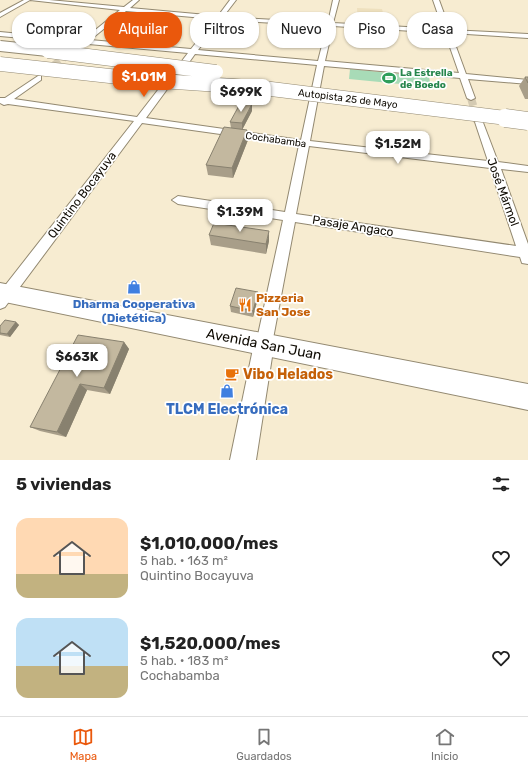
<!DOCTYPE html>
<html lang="es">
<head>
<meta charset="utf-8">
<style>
	body { margin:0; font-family:Rubik,sans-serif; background:#f2f2f2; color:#222; height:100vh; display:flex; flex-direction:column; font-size:15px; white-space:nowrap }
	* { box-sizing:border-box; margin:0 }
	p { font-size:13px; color:#767676 }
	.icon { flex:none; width:22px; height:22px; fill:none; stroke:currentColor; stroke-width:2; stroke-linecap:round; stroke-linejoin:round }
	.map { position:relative; height:460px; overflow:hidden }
	.drawer { display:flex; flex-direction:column; background:#fff; flex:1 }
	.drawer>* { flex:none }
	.banner { position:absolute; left:12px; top:12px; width:504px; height:36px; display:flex; gap:8px }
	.price { position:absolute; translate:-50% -34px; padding:0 9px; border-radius:8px; background:#fff; color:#222; font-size:13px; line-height:26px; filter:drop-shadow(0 1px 2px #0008) }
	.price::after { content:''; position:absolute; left:50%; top:24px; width:12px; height:9px; margin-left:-6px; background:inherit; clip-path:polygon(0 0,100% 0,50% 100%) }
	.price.current { background:#ea580c; color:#fff }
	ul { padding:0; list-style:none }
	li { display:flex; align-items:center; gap:12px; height:100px; padding:0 16px }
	li span { display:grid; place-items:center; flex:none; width:112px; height:80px; border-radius:12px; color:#555 }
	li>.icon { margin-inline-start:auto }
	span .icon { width:48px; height:48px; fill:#fffc; stroke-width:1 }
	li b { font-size:17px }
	h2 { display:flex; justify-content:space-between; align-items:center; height:48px; padding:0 16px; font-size:17px }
	.chip { padding:0 14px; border-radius:16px; background:#fff; box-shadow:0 1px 3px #0004; font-size:14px; line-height:36px }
	.chip.current { background:#ea580c; color:#fff }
	.tab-bar { display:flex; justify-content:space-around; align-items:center; height:56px; border-top:1px solid #e0e0e0; background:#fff; font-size:11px; color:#767676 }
	.tab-bar a { display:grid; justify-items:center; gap:2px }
	.tab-bar .current { color:#ea580c }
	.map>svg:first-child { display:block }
	.built { fill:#eee0be }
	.green { fill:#a8dbb7 }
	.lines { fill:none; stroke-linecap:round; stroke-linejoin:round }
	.street-tunnel-far1 { stroke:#d4cab2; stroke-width:8; stroke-dasharray:8 4; stroke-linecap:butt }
	.street-tunnel { stroke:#d4cab2; stroke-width:10; stroke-dasharray:10 5; stroke-linecap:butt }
	.street-casing { stroke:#938971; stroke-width:2 }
	.secondary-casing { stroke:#938971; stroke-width:2 }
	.primary-casing { stroke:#938971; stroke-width:2 }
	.street { fill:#fff; fill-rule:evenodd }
	.secondary { fill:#fff; fill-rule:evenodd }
	.primary { fill:#fff; fill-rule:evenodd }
	.highway-bridge-far2-casing { stroke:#938971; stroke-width:12; stroke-linecap:butt }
	.highway-bridge-far1-casing { stroke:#938971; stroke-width:15; stroke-linecap:butt }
	.highway-bridge-casing { stroke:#938971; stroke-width:19; stroke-linecap:butt }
	.highway-bridge-far2 { stroke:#fff; stroke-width:10 }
	.highway-bridge-far1 { stroke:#fff; stroke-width:14 }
	.highway-bridge { stroke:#fff; stroke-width:18 }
	.wall { fill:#a89e89 }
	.shaded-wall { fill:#88816f }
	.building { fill:#c3b89f; stroke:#88816f }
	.labels { text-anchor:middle; stroke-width:3.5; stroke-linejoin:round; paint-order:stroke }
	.far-leisure-label { font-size:10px; font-weight:bold; fill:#27864d; stroke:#fff; text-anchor:start }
	.far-street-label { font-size:10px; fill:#100c04; stroke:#fff }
	.street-label { font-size:12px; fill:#100c04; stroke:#fff }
	.food-label { font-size:12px; font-weight:bold; fill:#c56008; stroke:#fff; text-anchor:start }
	.shop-label { font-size:12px; font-weight:bold; fill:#366cbe; stroke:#fff }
	.near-street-label { font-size:14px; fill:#100c04; stroke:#fff }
	.near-food-label { font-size:14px; font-weight:bold; fill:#c56008; stroke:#fff; text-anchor:start }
	.near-shop-label { font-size:14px; font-weight:bold; fill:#366cbe; stroke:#fff }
</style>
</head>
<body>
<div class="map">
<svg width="528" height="460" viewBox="0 0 528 460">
	<rect width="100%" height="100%" fill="#f7ecd1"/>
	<path class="built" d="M357,8l25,1 4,16 -28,-1z"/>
	<path class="green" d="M350,69l79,8 2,10 -82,-8z"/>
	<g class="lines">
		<path class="street-tunnel-far1" d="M44,73l26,-20
			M471,98l6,21"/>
		<path class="street-tunnel" d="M477,118l1,3"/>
		<g class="street-casing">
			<path id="street" d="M24,0h25l75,7 9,-7h6l-9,8 88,8 12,-16h6l-13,17 105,6 5,-23h6l-6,23 110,6 -10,-29h6l11,30 78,4v4l-77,-5 15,41 62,6v4l-60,-5 7,19 -4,2 -4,-2 -7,-20 -136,-12 -14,75 178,20 -13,-39 1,-2h6l16,42 30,4v6l-27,-3 27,75v20l-6,-1 -2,-6 -225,-35 -23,122 -3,5 -5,2 -5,-2 -3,-5 27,-124 -105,-16 -6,-4 6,-4 107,16 14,-67 -157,-22 -137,184 -5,2v-17l134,-171 -126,-17 -4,1 -4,-2v-5h5l33,-22h3v4l-27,19 123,18 24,-31h3l4,2 -22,30 155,22 16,-75 -122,-11 -10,14h-3l-4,-2 10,-13 -188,-17v-4l83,8 37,-30 -90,-10 -30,17v-4zM126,11l89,8 -24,30 -101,-9zM221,20l106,6 -9,35 -120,-11zM333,26l112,7 14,40 -134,-12zM309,146l181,22 26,78 -220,-32z"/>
		</g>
		<g class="secondary-casing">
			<path id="secondary" d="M264,334l7,3 3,7 -18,116h-26l24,-116 3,-7z"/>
		</g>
		<g class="primary-casing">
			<path id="primary" d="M0,283l528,101v26l-528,-109z"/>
		</g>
		<use href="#street" class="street"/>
		<use href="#secondary" class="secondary"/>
		<use href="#primary" class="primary"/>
		<g class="highway-bridge-far2-casing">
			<path id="highway-bridge-far2" d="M0,46l57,6"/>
		</g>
		<g class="highway-bridge-far1-casing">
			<path id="highway-bridge-far1" d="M48,51l168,21
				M0,64l146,16 117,8 251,31"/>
		</g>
		<g class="highway-bridge-casing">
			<path id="highway-bridge" d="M505,118l23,3"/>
		</g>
		<use href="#highway-bridge-far2" class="highway-bridge-far2"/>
		<use href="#highway-bridge-far1" class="highway-bridge-far1"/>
		<use href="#highway-bridge" class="highway-bridge"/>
	</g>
	<path class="wall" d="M525,77h3v22h-3l-6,-13z
		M252,111l-10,19h5l1,10 -15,38 -25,-3 -2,-10 25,-37 -1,-6z
		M209,235l60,6 -3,13 -55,-9z
		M258,292v6l-5,19 -22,-5 -1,-6z
		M16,322l3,3 -9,12 -10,-2v-9z
		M124,342l5,7 -19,45 -23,-4 -21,47 -26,-6 -10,-4z"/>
	<path class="shaded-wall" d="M252,104v7l-10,19v-7z
		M247,130l1,10 -15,38 -1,-10z
		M269,231v10l-3,13v-10z
		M258,292v6l-5,19v-6z
		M16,322l3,3 -9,12 -3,-3z
		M124,342l5,7 -19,45 -6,-6z
		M80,384l7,6 -21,47 -9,-5z"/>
	<path class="building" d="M525,77h3v6z
		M241,102l11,2 -10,19 -12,-1z
		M224,127l23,3 -15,38 -26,-3z
		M214,223l55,8 -3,13 -57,-9z
		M236,288l22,4 -5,19 -23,-5z
		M5,320l11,2 -9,12 -7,-1v-7z
		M78,335l46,7 -20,46 -24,-4 -23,48 -27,-5z"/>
	<defs>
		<g id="stadium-bare" transform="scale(1.08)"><path d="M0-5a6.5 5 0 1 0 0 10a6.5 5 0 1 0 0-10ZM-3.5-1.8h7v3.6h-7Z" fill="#2e9e5b" stroke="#fff" stroke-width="2.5" paint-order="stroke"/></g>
		<g id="shop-bare" transform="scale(1.08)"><path d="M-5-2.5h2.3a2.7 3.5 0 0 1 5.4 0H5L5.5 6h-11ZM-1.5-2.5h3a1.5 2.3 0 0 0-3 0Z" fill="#3f7fe0" stroke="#fff" stroke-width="2.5" paint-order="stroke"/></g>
		<g id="restaurant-bare" transform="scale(1.08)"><path d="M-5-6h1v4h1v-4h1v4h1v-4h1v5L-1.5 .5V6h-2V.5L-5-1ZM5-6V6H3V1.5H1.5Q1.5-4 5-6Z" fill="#e8710a" stroke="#fff" stroke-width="2.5" paint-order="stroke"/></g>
		<g id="cafe-bare" transform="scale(1.08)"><path d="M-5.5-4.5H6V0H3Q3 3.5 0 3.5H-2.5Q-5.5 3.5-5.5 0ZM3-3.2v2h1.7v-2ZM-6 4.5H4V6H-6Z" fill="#e8710a" stroke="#fff" stroke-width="2.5" paint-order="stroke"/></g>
	</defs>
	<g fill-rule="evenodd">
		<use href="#stadium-bare" x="389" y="78"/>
		<use href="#shop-bare" x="134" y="287"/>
		<use href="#restaurant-bare" x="245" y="305"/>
		<use href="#cafe-bare" x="232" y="374"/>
		<use href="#shop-bare" x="227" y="391"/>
	</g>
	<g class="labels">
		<g class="far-leisure-label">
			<text x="400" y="76">La Estrella<tspan x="400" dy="12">de Boedo</tspan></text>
		</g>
		<g class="far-street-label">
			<text transform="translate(348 98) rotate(7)" y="4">Autopista 25 de Mayo</text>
			<text transform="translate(276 139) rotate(8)" y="4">Cochabamba</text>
		</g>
		<g class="street-label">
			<text transform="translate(503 192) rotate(70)" y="4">José Mármol</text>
			<text transform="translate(82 195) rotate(-53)" y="4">Quintino Bocayuva</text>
			<text transform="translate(353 226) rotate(9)" y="4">Pasaje Angaco</text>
		</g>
		<g class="food-label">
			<text x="256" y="302">Pizzeria<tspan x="256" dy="14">San Jose</tspan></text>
		</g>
		<g class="shop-label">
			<text x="134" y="308">Dharma Cooperativa<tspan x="134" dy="14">(Dietética)</tspan></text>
		</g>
		<g class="near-street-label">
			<text transform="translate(264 344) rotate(11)" y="5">Avenida San Juan</text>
		</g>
		<g class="near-food-label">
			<text x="243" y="379">Vibo Helados</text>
		</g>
		<g class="near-shop-label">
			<text x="227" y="414">TLCM Electrónica</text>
		</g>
	</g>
</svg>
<b class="price current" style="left:144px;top:98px">$1.01M</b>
<b class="price" style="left:241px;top:113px">$699K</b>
<b class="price" style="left:398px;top:165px">$1.52M</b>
<b class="price" style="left:240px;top:233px">$1.39M</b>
<b class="price" style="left:77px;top:378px">$663K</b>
<div class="banner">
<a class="chip">Comprar</a>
<a class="chip current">Alquilar</a>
<a class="chip">Filtros</a>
<a class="chip">Nuevo</a>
<a class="chip">Piso</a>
<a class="chip">Casa</a>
</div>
</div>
<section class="drawer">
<h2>5 viviendas<svg class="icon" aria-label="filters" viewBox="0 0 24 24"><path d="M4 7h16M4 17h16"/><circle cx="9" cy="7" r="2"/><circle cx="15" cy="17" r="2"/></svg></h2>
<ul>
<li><span style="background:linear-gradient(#ffd9b3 70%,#c2b280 0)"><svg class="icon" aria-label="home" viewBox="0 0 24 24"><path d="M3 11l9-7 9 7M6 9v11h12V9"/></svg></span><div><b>$1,010,000/mes</b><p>5 hab. · 163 m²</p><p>Quintino Bocayuva</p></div><svg class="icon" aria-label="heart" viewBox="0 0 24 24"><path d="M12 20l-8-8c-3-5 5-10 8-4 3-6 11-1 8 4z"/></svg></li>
<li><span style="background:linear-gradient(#bfe0f5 60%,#c2b280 0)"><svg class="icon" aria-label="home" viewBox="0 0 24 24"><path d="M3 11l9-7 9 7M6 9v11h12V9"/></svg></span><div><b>$1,520,000/mes</b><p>5 hab. · 183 m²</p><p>Cochabamba</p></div><svg class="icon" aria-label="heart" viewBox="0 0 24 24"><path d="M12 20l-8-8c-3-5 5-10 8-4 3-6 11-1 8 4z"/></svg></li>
</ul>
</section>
<nav class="tab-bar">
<a class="current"><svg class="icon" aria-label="map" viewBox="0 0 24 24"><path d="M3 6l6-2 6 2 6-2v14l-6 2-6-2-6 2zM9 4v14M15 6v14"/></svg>Mapa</a>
<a><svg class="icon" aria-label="saved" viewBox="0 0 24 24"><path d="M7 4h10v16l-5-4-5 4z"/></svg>Guardados</a>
<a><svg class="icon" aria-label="home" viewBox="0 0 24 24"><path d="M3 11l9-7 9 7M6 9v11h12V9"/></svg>Inicio</a>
</nav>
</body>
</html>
